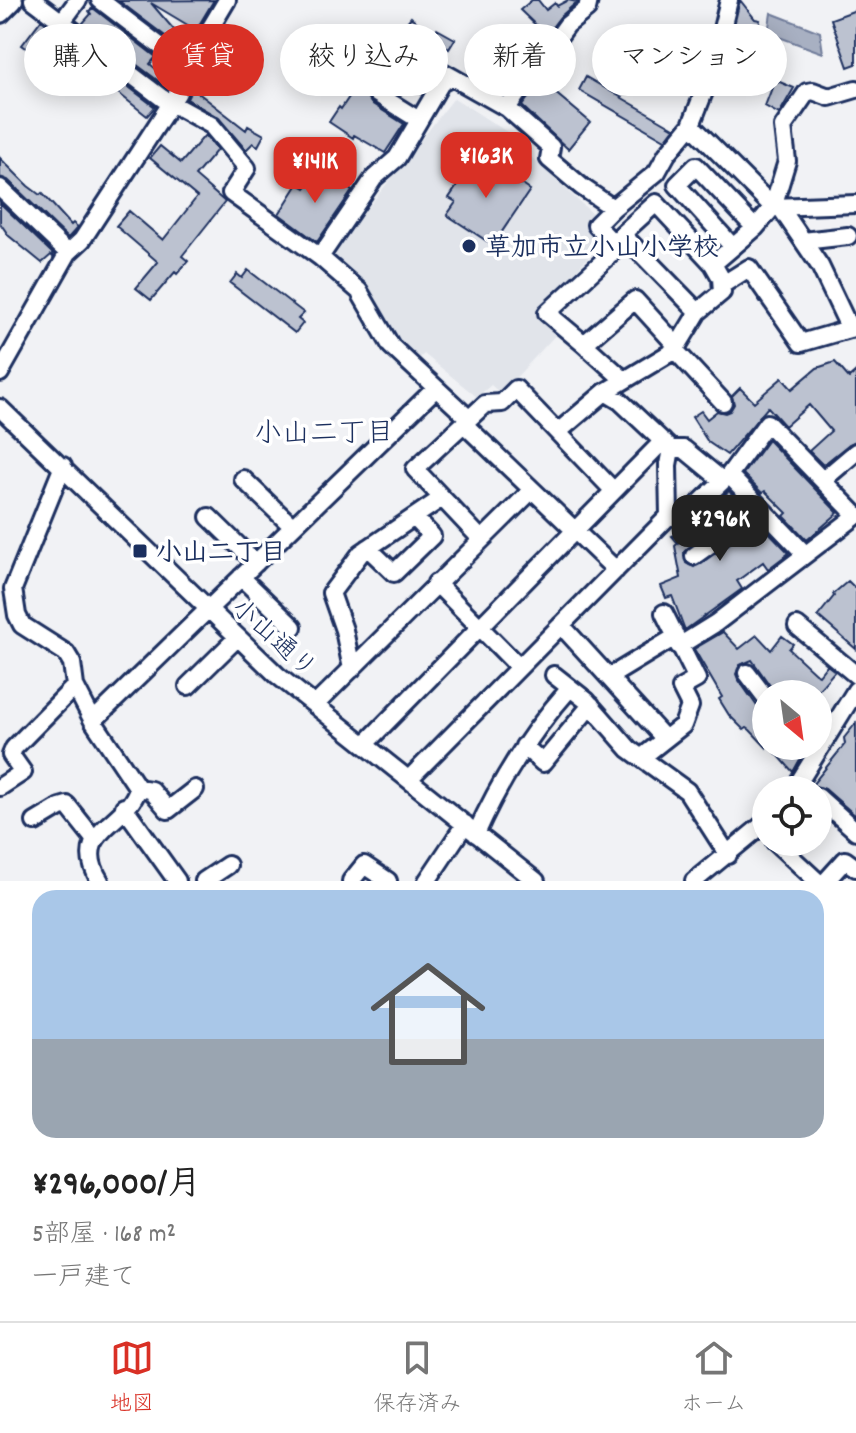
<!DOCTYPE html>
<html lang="ja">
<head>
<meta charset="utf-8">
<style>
	body { margin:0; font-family:Dekko,"Klee One",sans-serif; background:#f6f6f6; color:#222; height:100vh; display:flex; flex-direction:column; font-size:30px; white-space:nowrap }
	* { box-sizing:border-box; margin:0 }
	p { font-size:26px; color:#767676 }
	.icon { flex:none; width:44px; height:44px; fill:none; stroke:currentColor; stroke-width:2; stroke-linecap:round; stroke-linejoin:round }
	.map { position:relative; height:881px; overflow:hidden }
	.details { display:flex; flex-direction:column; background:#fff; flex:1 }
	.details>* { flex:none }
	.banner { position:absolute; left:24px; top:24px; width:808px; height:72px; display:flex; gap:16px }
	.needle { width:52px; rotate:151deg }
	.tools { position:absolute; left:752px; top:680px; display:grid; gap:16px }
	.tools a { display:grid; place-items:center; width:80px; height:80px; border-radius:50%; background:#fff; box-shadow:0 4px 20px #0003; font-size:40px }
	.price { position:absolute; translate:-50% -68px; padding:0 18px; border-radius:16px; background:#d93025; color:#fff; font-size:26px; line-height:52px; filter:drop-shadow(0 2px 4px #0008) }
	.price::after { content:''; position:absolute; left:50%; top:48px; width:24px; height:18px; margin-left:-12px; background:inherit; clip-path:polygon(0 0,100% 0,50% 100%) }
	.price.current { background:#222; color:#fff }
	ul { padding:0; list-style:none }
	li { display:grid; align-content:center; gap:16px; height:424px; padding:0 32px }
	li+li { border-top:2px solid #e0e0e0 }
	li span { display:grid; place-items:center; height:248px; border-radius:24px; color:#555 }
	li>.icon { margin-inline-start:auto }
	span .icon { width:144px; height:144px; fill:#fffc; stroke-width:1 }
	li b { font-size:34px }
	.chip { padding:0 28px; border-radius:36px; background:#fff; box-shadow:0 4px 20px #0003; font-size:28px; line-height:72px }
	.chip.current { background:#d93025; color:#fff }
	.tab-bar { display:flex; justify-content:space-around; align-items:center; height:112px; border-top:2px solid #e0e0e0; background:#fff; font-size:22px; color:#767676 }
	.tab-bar a { display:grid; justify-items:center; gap:4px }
	.tab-bar .current { color:#d93025 }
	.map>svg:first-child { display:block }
	.built { fill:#e1e4ea }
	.water { fill:#a8b0c2; stroke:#707c9a; stroke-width:2 }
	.building { fill:#bcc2d0; stroke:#1b2f5e; stroke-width:2 }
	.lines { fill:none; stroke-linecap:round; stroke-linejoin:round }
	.minor-casing { stroke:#1b2f5e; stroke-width:22 }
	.major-casing { stroke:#1b2f5e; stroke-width:26 }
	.minor { stroke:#fff; stroke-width:16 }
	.major { stroke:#fff; stroke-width:20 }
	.poi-dot { fill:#1b2f5e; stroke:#fff; stroke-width:3 }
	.labels { text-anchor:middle; stroke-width:7; stroke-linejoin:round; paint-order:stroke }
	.poi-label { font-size:26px; font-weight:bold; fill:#1b2f5e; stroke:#fff; text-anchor:start }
	.street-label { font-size:26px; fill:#1b2f5e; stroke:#fff }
	.neighbourhood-label { font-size:28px; fill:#1b2f5e; stroke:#fff }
</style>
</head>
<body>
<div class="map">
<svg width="856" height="881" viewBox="0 0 856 881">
	<rect width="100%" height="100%" fill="#f1f2f5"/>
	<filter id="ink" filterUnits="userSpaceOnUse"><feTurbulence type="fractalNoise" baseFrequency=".0125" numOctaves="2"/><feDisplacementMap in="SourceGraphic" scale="16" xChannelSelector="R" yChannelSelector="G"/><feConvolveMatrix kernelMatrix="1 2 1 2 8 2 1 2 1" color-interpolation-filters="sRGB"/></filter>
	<g filter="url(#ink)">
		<path class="built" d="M454,98l73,47 4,12 65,60 8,23 -65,71 21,19 -59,64 -10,-9 -14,12 -53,-43 -10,9 -77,-101 -3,-11z"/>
		<path class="water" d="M771,13l49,19 3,21 -55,-20z"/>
		<path class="building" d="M214,0l-18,30 -45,-27 37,43 -3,5 -66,-50z
			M532,0h6l8,10 9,-7 2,3 11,-6 9,2 -17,15 -14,18 -26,-25z
			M740,0l15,19 5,1 -4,20 -24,-6z
			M93,8l63,49 -6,7 21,18 -3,6 -86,-64 9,-10 -2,-3z
			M856,10v54l-8,3 -17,-48z
			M411,17l22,19 4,-7 18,10 -6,10 -3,-2 -6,10 -29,-19 -11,5 -32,45 -2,6 5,9 33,21 -19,29 -31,-18 -1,3 -24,-16 10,-15 2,2 45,-67 3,2z
			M41,20l11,8 -5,7 6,-4 6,3 96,73 -8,9 -98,-78 -13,17 -14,-10z
			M586,77l88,51 -9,12 -86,-50z
			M775,80l19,8 -15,26 -14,-8z
			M541,81l49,41 -22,27 -46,-43z
			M192,88l54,42 2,-4 16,9 -6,11 -5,-3 -7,7 -27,-32 -32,-19z
			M205,135l12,15 -22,26 30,26 -43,54 6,5 -11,13 -2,-2 -24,28 -15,-12 22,-26 -42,-36 13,-15 34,29 34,-43 -47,-39 10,-12 21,17z
			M478,155l52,35 -37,55 -46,-30 9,-13 -7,-4z
			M0,158l28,28 12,9 2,-2 29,32 2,-2 5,4 -10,11 -60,-58 -8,-3z
			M318,172l12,9 3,-4 19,14 -35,51 -38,-28 19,-30 7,4z
			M0,203l54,52 -1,2 -2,-2 -9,8 -33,-27 -9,-13z
			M248,270l56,43 -6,6 5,4 -8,10 -65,-50 7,-9 5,4z
			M835,362l14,16 7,-6v69l-7,3 -26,21 -14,-14 22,-20 -22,-26 -24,21 -17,-19 -41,48 -19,-13 -16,-25 9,-6 6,8 10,-8 8,2 5,-2 4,-7 -2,-8 8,-8 14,14 28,-24 10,11 25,-21z
			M768,440l70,73 -31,27 -23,-24 3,-3 -22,-22 -3,2 -19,-19z
			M729,491l60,62 -21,16 -5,-7 -26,19 5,8 -57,41 -13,-34 -6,2 -5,-12 20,-8 -6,-32 3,-3 -6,-7 18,-9 5,6 4,-3 4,6 -19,16 2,11 8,4 45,-30 5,-9 -3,-7 -8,-4 -12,6 -11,-15z
			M848,581l8,8v60l-38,-33 16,-20 -1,-2z
			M723,632l16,17 18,-14 14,15 11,-14 11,8 -4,5 26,24 4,2 8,-10 8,6 -20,23h-39l-24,-34 -12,5 -4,9 2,5 28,40v28l-16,-17 -3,-2 -3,2 -15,-15 -10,-16 3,-2 -28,-48z
			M856,723v93l-31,-27 -13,-4 33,-41 -1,-6z
			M770,746h27l6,8 -10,18z"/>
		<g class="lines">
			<g class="minor-casing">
				<path id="minor" d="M33,0l129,98 49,27 36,43 -16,25 89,64 39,34 32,55 74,69 2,12 149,143
					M100,0l89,68
					M61,23l17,-23
					M507,108l60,-83 20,-16 2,-9
					M419,120l-42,-26 27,-41 3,-1 45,25
					M691,125l82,82 14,-46 -4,-34 24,-35 6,-1 16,6 27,-8
					M0,188l68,65
					M780,207l40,59 30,63
					M613,208l44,-36 10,-18 24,-29 20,-51 18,-74
					M803,241l45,-5
					M733,247l-56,-62 19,-19 59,62
					M320,257l54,-79 23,-20 44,-75 11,-6 55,31 44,39 -2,12 33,28 31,21 -17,17 17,18 -2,11 -64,59 37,31
					M722,285l27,-17 52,75 55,-16
					M698,312l-76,-78 34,-31 57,61
					M675,350l48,52
					M0,373l68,-120 14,-13 95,-146 25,-52 25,-42
					M624,380l-40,-36 51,-44 42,46
					M605,392l15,9 51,48h13l39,32
					M0,408l277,267 259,206
					M558,432l47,-40 70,-42 23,-38 24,-20 -1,-14 -8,-14 42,-36 18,-21 83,-3
					M63,466l-50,123 4,26 5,10 44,28 6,10 3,23 18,35 45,67c-10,37 -69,42 -38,93
					M729,475l76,79
					M243,479l50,48
					M823,480l33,-28
					M696,507l22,30
					M669,516l-1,-51 3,-16
					M209,517l47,46
					M481,539l-66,-70 70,-65 17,-1 14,-14 97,101
					M368,548l26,25 38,-37 -18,-19
					M694,556l39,-28
					M241,577l52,50
					M436,583l83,84
					M561,625l104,114
					M797,626l59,49
					M679,646l37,-23 140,-107
					M352,669l-8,-39 -13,-37 30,-40 81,-55
					M747,673l19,25
					M554,675l33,26 42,48 58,42 41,64
					M609,677l66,-40
					M188,686l49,-48
					M315,705l216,-214
					M93,721l342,-332
					M365,744l298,-303
					M524,746l19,17 48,-58
					M641,758l42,-33 7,-19 -9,-18 16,-9 -33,-66
					M409,779l260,-263 15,2 45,-43 38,-52 89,92
					M0,787l23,-15 -12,-17 3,-7 61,-62
					M138,788l13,2 17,20 27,-21
					M794,790l62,-100
					M818,797l38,34
					M124,807l53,74
					M35,822l25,-15 7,-2 27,34
					M476,834c24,-54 55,-102 94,-146
					M775,842l42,39
					M204,881l24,-16
					M351,881l13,-16 24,16
					M427,881l38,-57
					M694,881l72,-59
					M826,881l19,-21 11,8"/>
			</g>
			<g class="major-casing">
				<path id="major" d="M0,12l12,-12"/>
			</g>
			<use href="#minor" class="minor"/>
			<use href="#major" class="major"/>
		</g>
	</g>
	<g class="poi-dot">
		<circle cx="469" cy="246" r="8"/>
		<rect x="132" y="543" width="16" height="16" rx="4"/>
	</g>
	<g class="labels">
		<g class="poi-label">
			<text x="485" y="255">草加市立小山小学校</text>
			<text x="156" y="560">小山二丁目</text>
		</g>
		<g class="street-label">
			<text transform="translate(275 637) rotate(42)" y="9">小山通り</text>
		</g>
		<g class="neighbourhood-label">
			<text x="324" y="441">小山二丁目</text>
		</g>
	</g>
</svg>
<div class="tools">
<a><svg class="needle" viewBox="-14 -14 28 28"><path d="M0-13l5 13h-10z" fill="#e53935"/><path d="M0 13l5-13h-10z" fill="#767676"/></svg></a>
<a><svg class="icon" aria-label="locate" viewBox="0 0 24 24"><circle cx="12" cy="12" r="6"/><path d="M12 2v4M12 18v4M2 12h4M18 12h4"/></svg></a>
</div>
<b class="price" style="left:486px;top:200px">¥163K</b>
<b class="price" style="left:315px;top:205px">¥141K</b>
<b class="price current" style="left:720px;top:563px">¥296K</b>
<div class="banner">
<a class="chip">購入</a>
<a class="chip current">賃貸</a>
<a class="chip">絞り込み</a>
<a class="chip">新着</a>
<a class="chip">マンション</a>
</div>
</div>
<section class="details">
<ul>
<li><span style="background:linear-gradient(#a9c7e8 60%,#9aa5b1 0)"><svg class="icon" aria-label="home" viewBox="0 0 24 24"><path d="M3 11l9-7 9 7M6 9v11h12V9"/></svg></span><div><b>¥296,000/月</b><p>5部屋 · 168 m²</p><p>一戸建て</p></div></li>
</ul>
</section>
<nav class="tab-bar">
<a class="current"><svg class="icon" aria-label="map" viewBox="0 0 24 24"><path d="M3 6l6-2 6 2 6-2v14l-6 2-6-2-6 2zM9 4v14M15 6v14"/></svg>地図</a>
<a><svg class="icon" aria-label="saved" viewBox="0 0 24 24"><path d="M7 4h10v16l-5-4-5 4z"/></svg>保存済み</a>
<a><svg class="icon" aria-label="home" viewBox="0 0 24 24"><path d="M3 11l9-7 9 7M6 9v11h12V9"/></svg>ホーム</a>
</nav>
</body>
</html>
